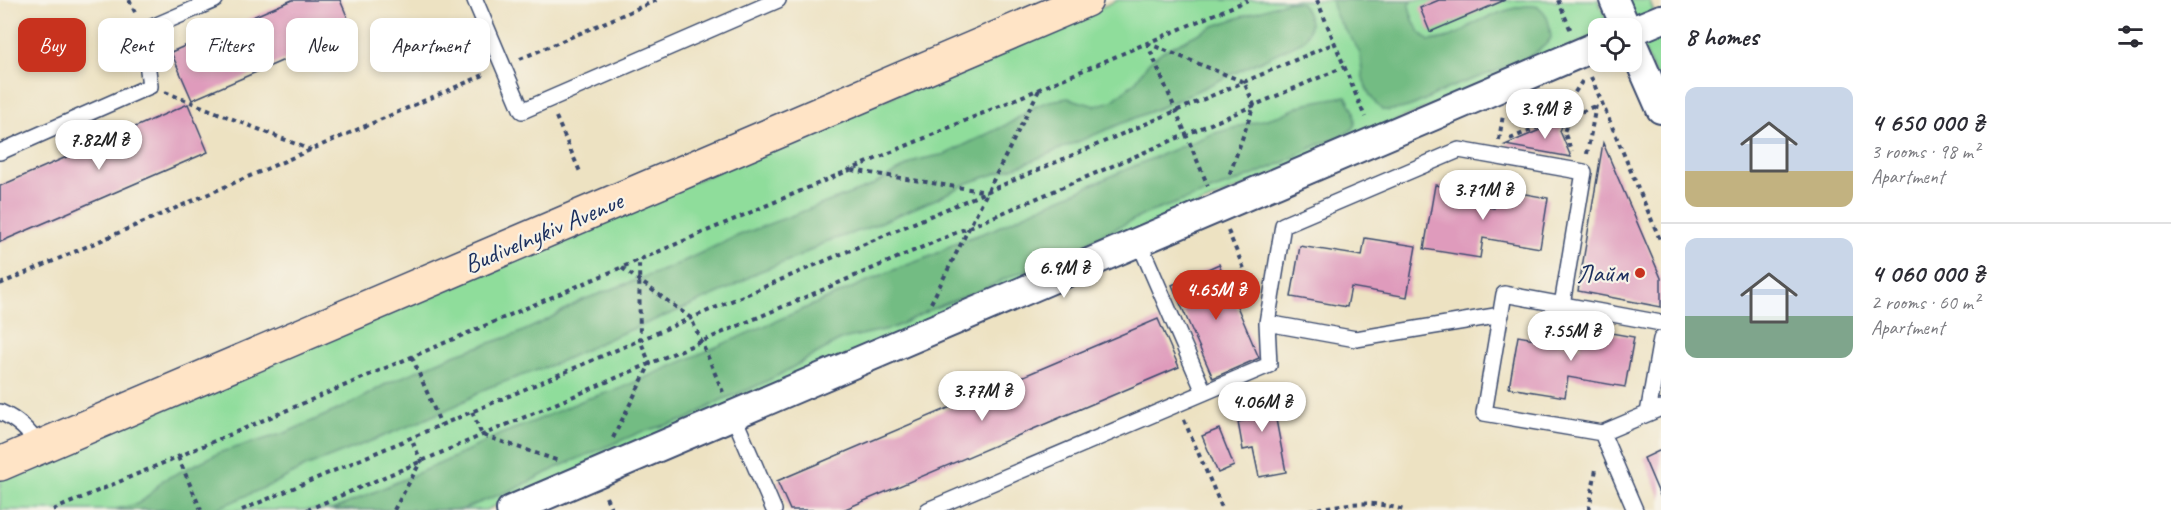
<!DOCTYPE html>
<html lang="en">
<head>
<meta charset="utf-8">
<style>
	body { margin:0; font-family:Caveat,sans-serif; background:#f2f2f3; color:#2b2b33; height:100vh; display:flex; flex-direction:column; font-size:22px; white-space:nowrap }
	* { box-sizing:border-box; margin:0 }
	p { font-size:20px; color:#7c7c81 }
	.icon { flex:none; width:33px; height:33px; fill:none; stroke:currentColor; stroke-width:2; stroke-linecap:round; stroke-linejoin:round }
	.map { position:relative; flex:1; overflow:hidden }
	.drawer { display:flex; flex-direction:column; background:#fff; width:510px }
	.drawer>* { flex:none }
	.banner { position:absolute; left:18px; top:18px; width:570px; height:54px; display:flex; gap:12px }
	.buttons { position:absolute; left:1588px; top:18px; display:grid; gap:12px }
	.buttons a { display:grid; place-items:center; width:54px; height:54px; border-radius:12px; background:#fff; box-shadow:0 3px 9px #0003; font-size:30px }
	.price { position:absolute; translate:-50% -51px; padding:0 14px; border-radius:21px; background:#fff; color:#222; font-size:20px; line-height:39px; filter:drop-shadow(0 2px 3px #0008) }
	.price::after { content:''; position:absolute; left:50%; top:36px; width:18px; height:14px; margin-left:-9px; background:inherit; clip-path:polygon(0 0,100% 0,50% 100%) }
	.price.active { background:#c8321e; color:#fff }
	ul { padding:0; list-style:none }
	li { display:flex; align-items:center; gap:18px; height:150px; padding:0 24px }
	li+li { border-top:2px solid #e1e1e2 }
	li span { display:grid; place-items:center; flex:none; width:168px; height:120px; border-radius:12px; color:#555 }
	li>.icon { margin-inline-start:auto }
	span .icon { width:72px; height:72px; fill:#fffc; stroke-width:1 }
	li b { font-size:26px }
	h2 { display:flex; justify-content:space-between; align-items:center; height:72px; padding:0 24px; font-size:26px }
	.tag { padding:0 21px; border-radius:12px; background:#fff; box-shadow:0 3px 9px #0003; font-size:21px; line-height:54px }
	.tag.active { background:#c8321e; color:#fff }
	main { display:flex; flex:1; min-height:0 }
	.map>svg:first-child { display:block }
	.green { fill:#8fdd9b; stroke:#55867c; stroke-width:1.5 }
	.forest { fill:#73bc83; stroke:#477670; stroke-width:1.5 }
	.building { fill:#df9bbc }
	.lines { fill:none; stroke-linecap:round; stroke-linejoin:round }
	.service-casing { stroke:#3a4a6d; stroke-width:18 }
	.minor-casing { stroke:#3a4a6d; stroke-width:32 }
	.secondary-casing { stroke:#3a4a6d; stroke-width:36 }
	.path { stroke:#3a4a6d; stroke-width:4; stroke-dasharray:4.5 4.5; stroke-linecap:butt }
	.service { stroke:#fff; stroke-width:15 }
	.minor { stroke:#fff; stroke-width:28 }
	.secondary { stroke:#ffe4c6; stroke-width:33 }
	.poi-dot { fill:#c8321e; stroke:#f7f3e8; stroke-width:2 }
	.labels { text-anchor:middle; stroke-width:4.5; stroke-linejoin:round; paint-order:stroke }
	.street-label { font-size:26px; fill:#1b2f5e; stroke:#f7f3e8 }
	.poi-label { font-size:26px; fill:#1b2f5e; stroke:#f7f3e8; text-anchor:end }
</style>
</head>
<body>
<main>
<div class="map">
<svg width="1661" height="510" viewBox="0 0 1661 510">
	<rect width="100%" height="100%" fill="#f7f3e8"/>
	<filter id="ink" filterUnits="userSpaceOnUse"><feTurbulence type="fractalNoise" baseFrequency=".0167" numOctaves="2"/><feDisplacementMap in="SourceGraphic" scale="12" xChannelSelector="R" yChannelSelector="G"/><feConvolveMatrix kernelMatrix="1 2 1 2 8 2 1 2 1" color-interpolation-filters="sRGB"/></filter>
	<filter id="wash" filterUnits="userSpaceOnUse"><feTurbulence type="fractalNoise" baseFrequency=".008" numOctaves="4" result="noise"/><feDisplacementMap in="SourceGraphic" scale="24" xChannelSelector="R" yChannelSelector="G"/><feGaussianBlur stdDeviation="1.35" result="paint"/><feColorMatrix in="noise" values="0 0 0 0 0 0 0 0 0 0 0 0 0 0 0 0 0 1.4 0 .05"/><feComposite in="paint" operator="in"/></filter>
	<g filter="url(#wash)">
		<rect width="100%" height="100%" fill="#ede2c2"/>
		<path class="green" d="M1118,0h480l12,28h-11v6l-1113,476h-486v-32z
			M1624,0h25l5,12 -22,9z
			M1661,28v60l-22,-50z"/>
		<path class="forest" d="M1331,0h82l-4,6c4,16 7,24 20,35 9,-1 19,-3 28,-7 7,-3 13,-9 20,-12 13,-6 51,-22 63,-14 9,7 10,20 11,30 -17,26 -75,38 -104,51 -21,9 -40,24 -65,21 -9,-8 -16,-20 -19,-32 -2,-8 -1,-16 -3,-24 -7,-19 -25,-30 -29,-54z
			M1289,1l12,2c10,16 13,22 2,38l-132,62 -147,61 -56,19 -32,16 -71,30 -40,13 -27,15 -40,15 -26,15 -50,22 -67,27 -58,27 -70,25 -30,17 -38,17 -114,45 -28,15 -63,28h-102l25,-6 8,-5 18,-19 58,-28 64,-19 68,-30 33,-19 68,-29 63,-21 28,-13 35,-20 89,-33 68,-32 134,-50 46,-26 29,-6 64,-31 26,-17 14,-5 18,-3 27,8 17,-5 23,-19 14,-20 14,-11 51,-25z
			M1346,96l8,15 1,13 -2,5 -11,7 -29,11 -28,15 -49,20 -88,31 -51,24 -23,14 -63,25 -27,13 -52,20 -39,19 -51,11 -63,36 -31,15 -27,10 -33,19 -47,13 -83,35 -37,19 -60,24h-129l114,-49 55,-27 34,-13 51,-22 33,-10 272,-118 43,-16 21,-12 37,-13 31,-15 118,-52 71,-29 69,-19 26,-12z"/>
		<g id="blocks">
			<path class="building" d="M292,0h48l13,30 -161,70 -21,-48z
				M1439,0h66l-75,32 -10,-24z
				M188,104l20,48 -208,90v-56z
				M1555,118l7,3 1,3 -3,7 11,26 -66,-12 44,-19v-4z
				M1603,143l58,135v29l-83,-16z
				M1435,185l35,6 -2,12 26,5 4,-19 50,9 -8,50 -57,-10 -3,20 -56,-9z
				M1365,238l51,8 -9,51 -56,-10 -4,20 -56,-10 9,-51 62,10z
				M1219,264l40,94 -46,20 -41,-93z
				M1158,319l21,48 -336,143h-53l-13,-29z
				M1583,328l51,9 -9,50 -57,-10 -3,20 -56,-9 9,-52 62,11z
				M1270,388l16,84 -27,5 -6,-29 -10,2 -5,-28 10,-2 -5,-27z
				M1219,429l15,37 -16,7 -16,-37z
				M1661,450v48l-17,-40z"/>
		</g>
	</g>
	<g filter="url(#ink)">
		<use href="#blocks" fill-opacity="0" stroke="#3a4a6d" stroke-width="1.5"/>
		<g class="lines">
			<g class="service-casing">
				<path id="service" d="M475,0l47,111 256,-111
					M0,152l150,-66 -7,-55 72,-31
					M1139,242l65,150
					M1267,323l89,16 145,-24
					M1661,323l-157,-29 -20,119 118,20 59,-25
					M0,412c18,8 29,19 40,35
					M1648,413l13,-74
					M733,415l41,95
					M1602,433l33,77
					M928,510l341,-145 -2,-42 16,-98 176,-75 125,22 -22,133"/>
			</g>
			<g class="minor-casing">
				<path id="minor" d="M1614,0l12,28
					M1632,31l29,-12
					M1632,43l29,66
					M511,510l1088,-465"/>
			</g>
			<g class="secondary-casing">
				<path id="secondary" d="M0,464l1086,-464"/>
			</g>
			<path class="path" d="M129,0l7,14
				M1317,0l48,117
				M1558,0l13,31
				M1147,43l61,143
				M1147,43l97,39 10,23 -25,71
				M520,59l137,-59
				M1591,77l70,165
				M165,92l146,58
				M1546,95l9,19
				M1560,115l23,-35
				M556,117l25,57
				M1565,119l32,-14
				M1510,139l35,-15c1,-8 8,-10 15,-9l7,9 -3,8 8,20
				M1499,140l4,-25
				M1587,154l9,-49
				M852,170l135,22
				M1452,188l3,-17
				M1228,231l25,59
				M622,268l69,50 32,74
				M0,284l486,-210
				M931,303l108,-213
				M412,357l29,68
				M472,412l10,23 77,26
				M1184,420l39,90
				M613,438l37,-74 -10,-24 -1,-80
				M178,457l23,53
				M606,497l6,13
				M53,510l1195,-510
				M242,510l1093,-467
				M307,510l1037,-443
				M394,510l27,-49 -10,-23
				M1309,510c38,-6 56,-11 95,0
				M1589,510l7,-41"/>
			<use href="#service" class="service"/>
			<use href="#minor" class="minor"/>
			<use href="#secondary" class="secondary"/>
		</g>
	</g>
	<circle class="poi-dot" cx="1640" cy="273" r="6"/>
	<g class="labels">
		<g class="street-label">
			<text transform="translate(543 232) rotate(-23)" y="9">Budivelnykiv Avenue</text>
		</g>
		<g class="poi-label">
			<text x="1628" y="282">Лайм</text>
		</g>
	</g>
</svg>
<div class="buttons">
<a><svg class="icon" aria-label="locate" viewBox="0 0 24 24"><circle cx="12" cy="12" r="6"/><path d="M12 2v4M12 18v4M2 12h4M18 12h4"/></svg></a>
</div>
<b class="price" style="left:1545px;top:140px">3.9M ₴</b>
<b class="price" style="left:99px;top:171px">7.82M ₴</b>
<b class="price" style="left:1483px;top:221px">3.71M ₴</b>
<b class="price" style="left:1064px;top:299px">6.9M ₴</b>
<b class="price active" style="left:1216px;top:321px">4.65M ₴</b>
<b class="price" style="left:1571px;top:362px">7.55M ₴</b>
<b class="price" style="left:982px;top:422px">3.77M ₴</b>
<b class="price" style="left:1262px;top:433px">4.06M ₴</b>
<div class="banner">
<a class="tag active">Buy</a>
<a class="tag">Rent</a>
<a class="tag">Filters</a>
<a class="tag">New</a>
<a class="tag">Apartment</a>
</div>
</div>
<section class="drawer">
<h2>8 homes<svg class="icon" aria-label="filters" viewBox="0 0 24 24"><path d="M4 7h16M4 17h16"/><circle cx="9" cy="7" r="2"/><circle cx="15" cy="17" r="2"/></svg></h2>
<ul>
<li><span style="background:linear-gradient(#c9d6e8 70%,#c2b280 0)"><svg class="icon" aria-label="home" viewBox="0 0 24 24"><path d="M3 11l9-7 9 7M6 9v11h12V9"/></svg></span><div><b>4 650 000 ₴</b><p>3 rooms · 98 m²</p><p>Apartment</p></div></li>
<li><span style="background:linear-gradient(#c9d6e8 65%,#7fa58c 0)"><svg class="icon" aria-label="home" viewBox="0 0 24 24"><path d="M3 11l9-7 9 7M6 9v11h12V9"/></svg></span><div><b>4 060 000 ₴</b><p>2 rooms · 60 m²</p><p>Apartment</p></div></li>
</ul>
</section>
</main>
</body>
</html>
